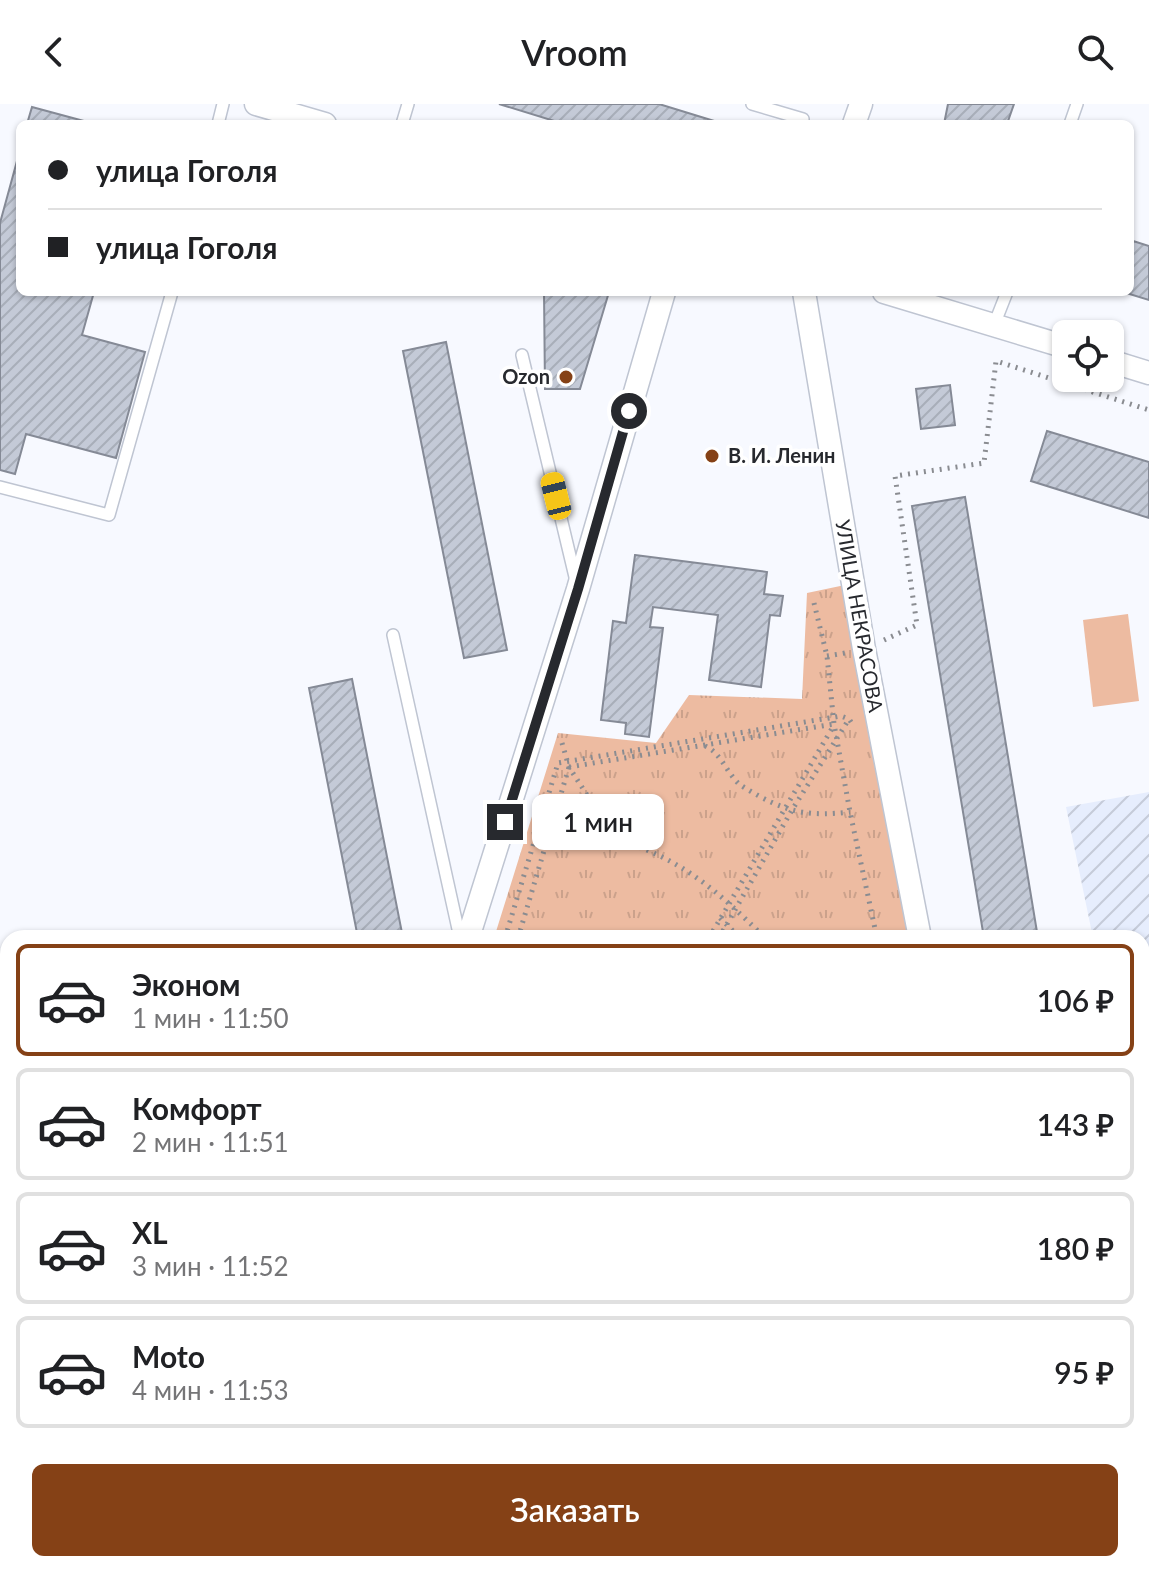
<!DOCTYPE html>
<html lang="ru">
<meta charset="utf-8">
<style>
body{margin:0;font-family:Lato,sans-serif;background:#f2f2f2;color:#202124;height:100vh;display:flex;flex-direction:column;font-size:30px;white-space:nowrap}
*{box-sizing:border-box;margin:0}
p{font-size:26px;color:#757577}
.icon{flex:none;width:44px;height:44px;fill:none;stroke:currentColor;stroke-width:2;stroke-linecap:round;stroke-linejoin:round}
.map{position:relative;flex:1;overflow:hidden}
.details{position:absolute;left:0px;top:826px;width:1150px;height:642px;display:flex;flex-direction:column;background:#fff;border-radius:24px 24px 0 0;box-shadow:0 2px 6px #0004}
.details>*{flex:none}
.banner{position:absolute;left:16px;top:16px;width:1118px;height:176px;border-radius:12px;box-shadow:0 2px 6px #0004;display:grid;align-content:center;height:176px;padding:0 32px;background:#fff}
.buttons{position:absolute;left:1052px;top:216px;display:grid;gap:16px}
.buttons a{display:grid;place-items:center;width:72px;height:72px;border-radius:12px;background:#fff;box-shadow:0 2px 6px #0004;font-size:40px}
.end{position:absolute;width:36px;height:36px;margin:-18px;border:10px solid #27292e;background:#fff;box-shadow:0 0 0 4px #fff}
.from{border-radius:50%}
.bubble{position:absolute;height:56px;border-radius:12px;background:#fff;box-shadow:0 2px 6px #0004;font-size:26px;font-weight:600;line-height:56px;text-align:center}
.car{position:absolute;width:24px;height:48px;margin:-24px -12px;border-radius:10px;box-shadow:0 0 6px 2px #0007;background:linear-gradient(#f5c518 24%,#345 0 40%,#f5c518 0 76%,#345 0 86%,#f5c518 0)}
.banner b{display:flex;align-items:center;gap:28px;height:76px;font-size:30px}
.banner b+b{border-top:2px solid #e0e0e0}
.banner i{width:20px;height:20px;background:#202124}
ul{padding:14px 0 0;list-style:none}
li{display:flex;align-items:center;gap:24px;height:112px;margin:0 16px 12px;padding:0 16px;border:4px solid #e0e0e0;border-radius:12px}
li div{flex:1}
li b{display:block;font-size:30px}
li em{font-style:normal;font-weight:600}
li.selected{border-color:#854116}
li>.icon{width:72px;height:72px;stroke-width:1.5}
.action{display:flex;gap:16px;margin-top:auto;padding:16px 32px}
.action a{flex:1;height:92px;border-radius:12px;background:#854116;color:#fff;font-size:32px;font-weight:600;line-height:92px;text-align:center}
header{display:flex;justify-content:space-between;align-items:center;height:104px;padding:0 32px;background:#fff;font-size:36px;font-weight:600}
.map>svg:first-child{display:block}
.industrial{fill:url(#industrial-furrows)}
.green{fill:#edbba1}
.park{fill:url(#park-tufts)}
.building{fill:url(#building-hatch);stroke:#858a96;stroke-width:2}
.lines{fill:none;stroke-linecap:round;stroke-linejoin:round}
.service-casing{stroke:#bfc5d2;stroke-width:14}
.minor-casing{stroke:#bfc5d2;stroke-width:25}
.path{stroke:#8a8c91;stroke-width:5;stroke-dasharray:2 6;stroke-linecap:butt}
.service{stroke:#fff;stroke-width:11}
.minor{stroke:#fff;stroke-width:22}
.route{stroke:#27292e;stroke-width:10}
.poi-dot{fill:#854116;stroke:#fff;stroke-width:3}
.labels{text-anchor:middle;stroke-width:7;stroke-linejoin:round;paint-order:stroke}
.poi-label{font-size:20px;font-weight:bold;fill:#27292e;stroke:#fff;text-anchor:end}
.street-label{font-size:20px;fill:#27292e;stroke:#fff}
</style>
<header><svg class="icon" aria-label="back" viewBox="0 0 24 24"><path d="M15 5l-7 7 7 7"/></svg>Vroom<svg class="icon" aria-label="search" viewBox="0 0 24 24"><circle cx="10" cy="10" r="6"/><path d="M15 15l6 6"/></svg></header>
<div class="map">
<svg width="1149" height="1467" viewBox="0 0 1149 1467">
<defs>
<pattern id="industrial-furrows" width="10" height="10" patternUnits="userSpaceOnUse" patternTransform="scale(2)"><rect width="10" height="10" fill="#e6edfd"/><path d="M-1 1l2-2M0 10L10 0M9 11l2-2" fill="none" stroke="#c5cbd9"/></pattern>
<pattern id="park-tufts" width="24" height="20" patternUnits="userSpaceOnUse" patternTransform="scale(2)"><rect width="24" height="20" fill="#edbba1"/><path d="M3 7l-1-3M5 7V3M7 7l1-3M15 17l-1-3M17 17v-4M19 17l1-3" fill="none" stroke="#cba18b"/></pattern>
<pattern id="building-hatch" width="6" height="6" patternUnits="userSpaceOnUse" patternTransform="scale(2)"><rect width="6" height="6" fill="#c4cad7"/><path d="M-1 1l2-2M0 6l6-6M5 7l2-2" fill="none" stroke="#a8aeb9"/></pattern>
</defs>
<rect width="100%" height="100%" fill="#f7f9ff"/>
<!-- industrial -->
<path class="industrial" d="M1149 688V847L1142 850V834H1093L1066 703Z"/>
<!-- green -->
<path class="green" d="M1128 510 1139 597 1093 603 1083 516Z"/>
<!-- park -->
<path class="park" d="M845 481 909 834H494L558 629 656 639 689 591 802 595 807 489Z
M299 1460H1030L1031 1467H296Z"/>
<!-- building -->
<path class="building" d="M499 0H659L724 20H564Z
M948 0H1014L1007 20H944Z
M32 3 95 20H27Z
M20 46V188H94L82 231 145 248 116 354 26 330 15 370 0 366V119Z
M1130 136 1149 142V196L1123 188H1130Z
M544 188H609L580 285H545Z
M446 238 507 546 464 554 403 247Z
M950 281 955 321 921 325 916 285Z
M1047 327 1149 358V414L1031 377Z
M965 393 1038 834H984L912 402Z
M635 451 767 468 764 490 783 492 780 512 770 511 761 583 709 576 718 511 653 503 650 523 663 524 649 633 625 630 626 619 601 616 613 517 626 519Z
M352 575 403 834H358L309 584Z
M1149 1334V1467H1146L1142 1451V1336Z
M120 1460H165L166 1467H121Z"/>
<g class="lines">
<defs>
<path id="service" d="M752 0 803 15
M218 20 223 0
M402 20 408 0
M1070 20 1077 0
M994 221 1007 188
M522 251 576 477
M0 383 109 411 172 188
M393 531 460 834
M228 1460 230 1467"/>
<path id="minor" d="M256 0 325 20
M854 20 861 0
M804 188 864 545 920 834
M884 188 1066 243
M1110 257 1149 269
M468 834 578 485 664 188
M1142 919 1149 923
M1142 1172 1149 1207
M1142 1256 1149 1254
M1040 1460 1041 1467
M271 1467 273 1460"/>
</defs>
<!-- service casing -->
<use href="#service" class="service-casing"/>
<!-- minor casing -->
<use href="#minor" class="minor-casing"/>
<!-- path -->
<path class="path" d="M814 499 827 552 834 620 850 708 877 834
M884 536 917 521 895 372 984 359 996 257 1149 306
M827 552 845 549
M562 639 569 663 616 736C679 752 720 789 765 834
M705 642C720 648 726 667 738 679 744 684 752 688 759 692 792 710 813 712 850 708
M569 663 834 620
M720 814 740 834
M505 834 558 659 841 612 849 615 853 621
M518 834 569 663
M709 834 834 621
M719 834 792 706 849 615
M710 1460 711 1467
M724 1460 725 1467
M1006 1460 1007 1467
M321 1467 323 1460
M335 1467 339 1460
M689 1467 695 1460
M819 1467 881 1460
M915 1467 982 1460"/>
<!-- service -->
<use href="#service" class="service"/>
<!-- minor -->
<use href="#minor" class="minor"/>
</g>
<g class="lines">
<!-- route -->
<path class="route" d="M505 718 578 485 629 307"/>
</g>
<!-- markers -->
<g class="poi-dot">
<circle cx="566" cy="273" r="8"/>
<circle cx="712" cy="352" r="8"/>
</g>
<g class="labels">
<!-- poi labels -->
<g class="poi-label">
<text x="550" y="280">Ozon</text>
<text x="728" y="359" text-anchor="start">В. И. Ленин</text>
</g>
<!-- street labels -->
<g class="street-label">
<text transform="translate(859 512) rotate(80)" y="7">УЛИЦА НЕКРАСОВА</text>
</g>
</g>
</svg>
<div class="buttons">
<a><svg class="icon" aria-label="locate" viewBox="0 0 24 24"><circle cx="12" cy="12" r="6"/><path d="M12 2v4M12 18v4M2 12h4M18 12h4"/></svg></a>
</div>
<i class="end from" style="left:629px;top:307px"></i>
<i class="end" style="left:505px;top:718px"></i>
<div class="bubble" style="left:532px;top:690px;width:132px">1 мин</div>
<i class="car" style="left:556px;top:392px;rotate:346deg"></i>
<div class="banner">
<b><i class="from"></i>улица Гоголя</b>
<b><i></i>улица Гоголя</b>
</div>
<section class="details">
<ul>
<li class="selected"><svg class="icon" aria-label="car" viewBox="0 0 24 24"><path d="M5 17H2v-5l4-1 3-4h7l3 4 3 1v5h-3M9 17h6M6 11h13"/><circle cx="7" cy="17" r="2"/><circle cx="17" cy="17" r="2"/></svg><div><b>Эконом</b><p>1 мин · 11:50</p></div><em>106 ₽</em></li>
<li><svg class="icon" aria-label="car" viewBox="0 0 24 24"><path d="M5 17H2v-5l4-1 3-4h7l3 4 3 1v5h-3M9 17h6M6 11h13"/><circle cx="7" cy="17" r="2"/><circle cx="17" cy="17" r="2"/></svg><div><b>Комфорт</b><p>2 мин · 11:51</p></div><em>143 ₽</em></li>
<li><svg class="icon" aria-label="car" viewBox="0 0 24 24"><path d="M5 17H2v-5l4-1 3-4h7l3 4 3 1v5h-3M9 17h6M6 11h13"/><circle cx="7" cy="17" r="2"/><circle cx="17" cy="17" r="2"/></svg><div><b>XL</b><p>3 мин · 11:52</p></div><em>180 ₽</em></li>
<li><svg class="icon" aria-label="car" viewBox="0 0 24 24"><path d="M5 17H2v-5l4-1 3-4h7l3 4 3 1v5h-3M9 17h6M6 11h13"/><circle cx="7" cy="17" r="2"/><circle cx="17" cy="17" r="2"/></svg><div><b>Moto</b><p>4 мин · 11:53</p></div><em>95 ₽</em></li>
</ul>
<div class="action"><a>Заказать</a></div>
</section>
</div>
